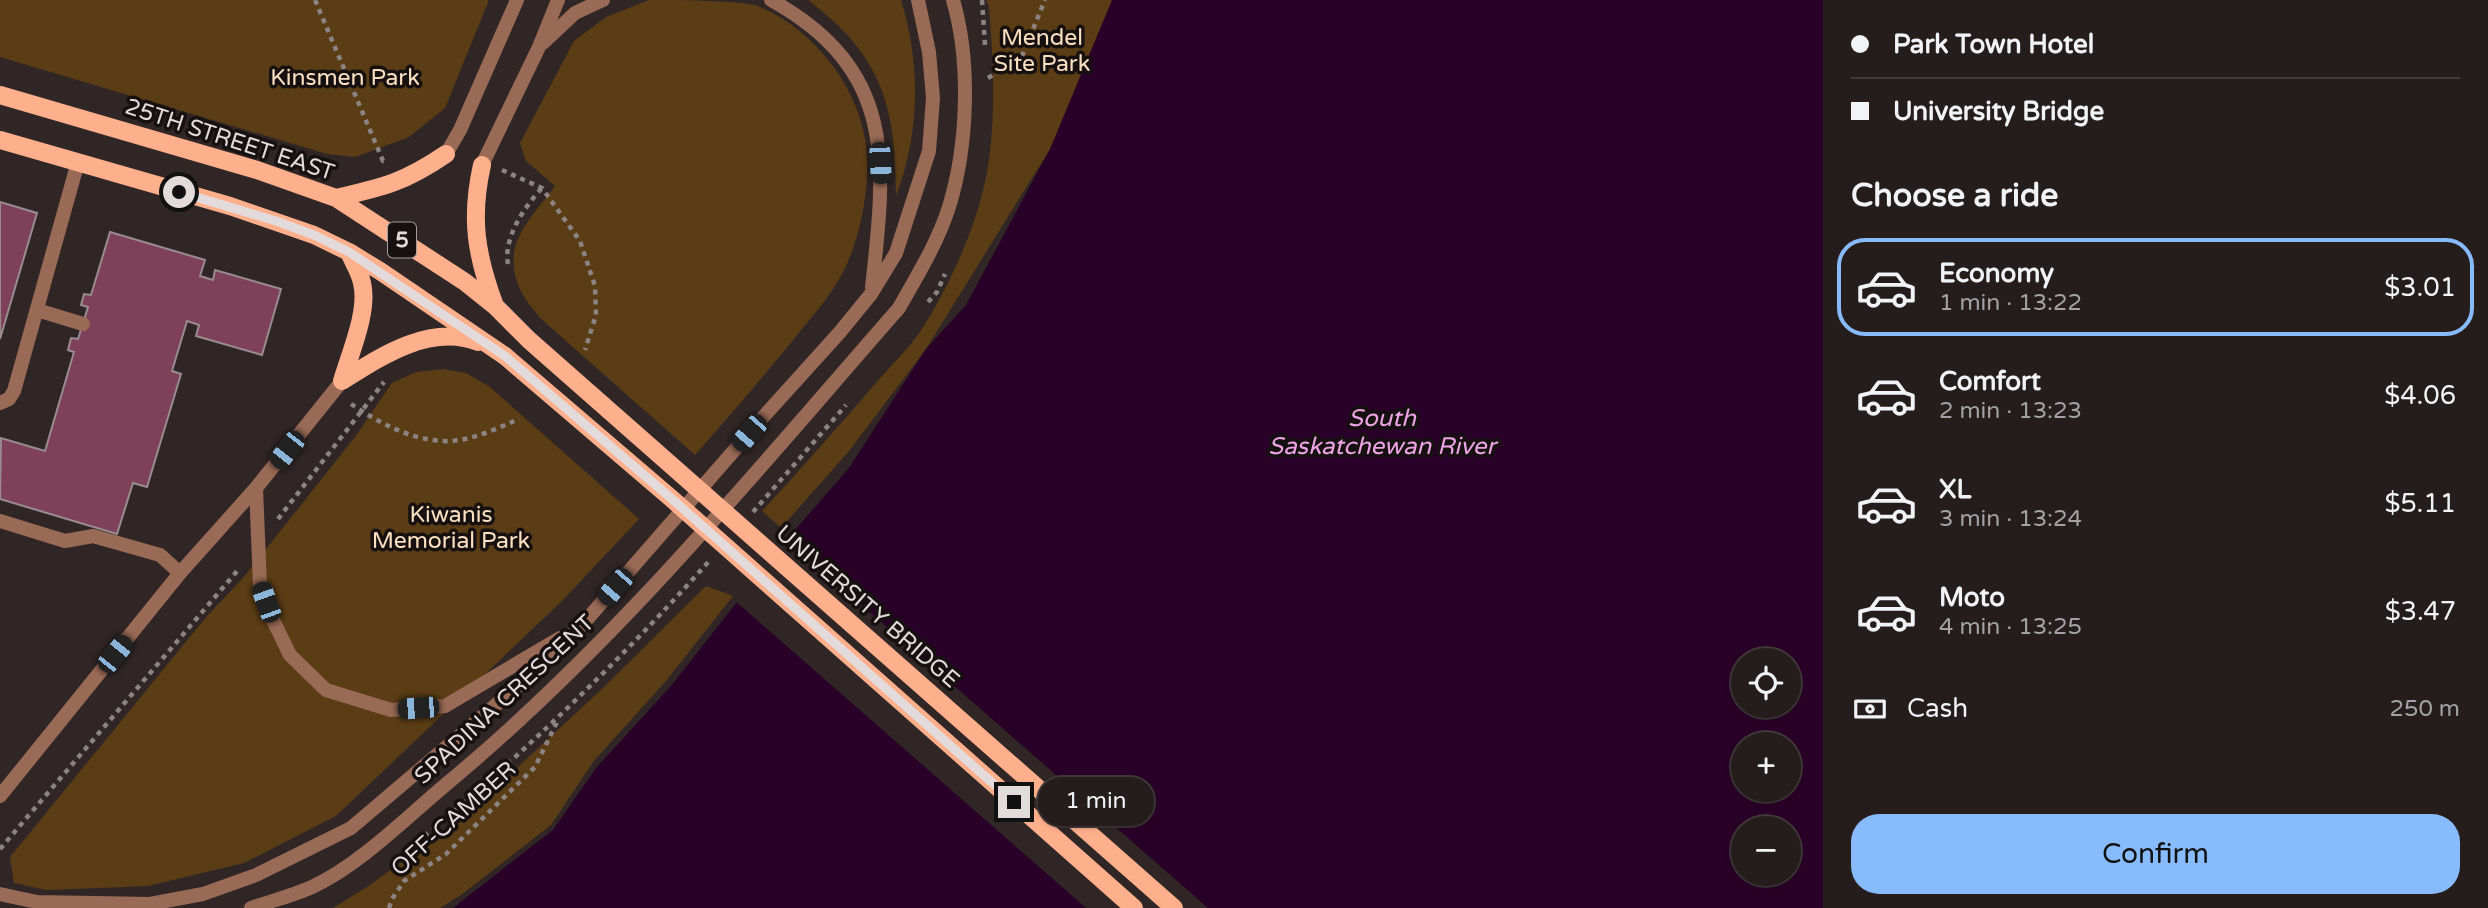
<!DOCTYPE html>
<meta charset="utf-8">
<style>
body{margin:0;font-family:"Varela Round",sans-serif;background:#312929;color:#f1f3f6;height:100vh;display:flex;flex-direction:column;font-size:26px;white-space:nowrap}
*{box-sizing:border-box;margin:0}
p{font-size:23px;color:#a3a1a3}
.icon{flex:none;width:38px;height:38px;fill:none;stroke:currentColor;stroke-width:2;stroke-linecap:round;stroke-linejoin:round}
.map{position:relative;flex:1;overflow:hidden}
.details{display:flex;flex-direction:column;background:#251c1c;width:665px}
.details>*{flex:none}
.guide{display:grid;align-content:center;height:154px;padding:0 28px;background:#251c1c}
.fabs{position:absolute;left:1731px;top:648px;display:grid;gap:14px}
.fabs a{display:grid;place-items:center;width:70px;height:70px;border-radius:50%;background:#251c1c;box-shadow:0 2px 5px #0004,0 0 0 2px #423a3b;font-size:35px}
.end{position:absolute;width:32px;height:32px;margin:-16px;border:9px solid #e3dbdb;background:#111;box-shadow:0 0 0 4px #111}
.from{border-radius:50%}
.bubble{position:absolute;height:49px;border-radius:24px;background:#251c1c;box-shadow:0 2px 5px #0004,0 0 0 2px #423a3b;font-size:23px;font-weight:600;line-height:49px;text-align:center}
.car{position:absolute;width:21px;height:42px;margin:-21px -10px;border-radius:9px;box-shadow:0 0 5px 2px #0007;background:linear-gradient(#222 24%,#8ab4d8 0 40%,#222 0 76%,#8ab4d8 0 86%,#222 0)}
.guide b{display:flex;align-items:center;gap:24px;height:66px;font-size:26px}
.guide b+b{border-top:2px solid #423a3b}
.guide i{width:18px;height:18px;background:#f1f3f6}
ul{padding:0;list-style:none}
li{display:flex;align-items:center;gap:21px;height:98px;margin:0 14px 10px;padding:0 14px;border:4px solid transparent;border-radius:28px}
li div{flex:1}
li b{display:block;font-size:26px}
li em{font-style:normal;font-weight:600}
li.active{border-color:#87bbfb}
li>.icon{width:63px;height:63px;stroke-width:1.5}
h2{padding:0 28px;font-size:32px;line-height:84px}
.pay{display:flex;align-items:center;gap:18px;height:77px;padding:0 28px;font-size:26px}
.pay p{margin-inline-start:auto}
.button{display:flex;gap:14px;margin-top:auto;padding:14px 28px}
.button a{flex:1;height:80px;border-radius:28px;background:#87bbfb;color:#111;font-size:28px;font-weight:600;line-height:80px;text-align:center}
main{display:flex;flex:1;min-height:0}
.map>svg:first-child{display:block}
.green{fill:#5b3d15}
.water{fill:#290027;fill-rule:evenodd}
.pier{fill:#312626}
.building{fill:#7f405a;stroke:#998c90;stroke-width:2}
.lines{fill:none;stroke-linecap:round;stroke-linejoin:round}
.path{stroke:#8c8383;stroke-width:4.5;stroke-dasharray:5 5;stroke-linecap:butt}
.service{stroke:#996a55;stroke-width:14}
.tertiary{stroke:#996a55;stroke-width:14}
.primary{stroke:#feaf8c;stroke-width:18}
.primary-bridge{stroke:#feaf8c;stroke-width:18}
.route{stroke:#e3dbdb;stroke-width:9}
.labels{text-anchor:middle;stroke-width:7;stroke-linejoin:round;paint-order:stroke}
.shield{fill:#161110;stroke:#a69e9e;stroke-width:2}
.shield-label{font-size:21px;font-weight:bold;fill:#e3dbdb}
.park-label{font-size:23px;fill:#fadfc1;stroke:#161110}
.street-label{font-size:23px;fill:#e3dbdb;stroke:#161110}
.water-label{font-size:24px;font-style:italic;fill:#eda3e6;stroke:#161110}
</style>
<main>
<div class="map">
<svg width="1823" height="908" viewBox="0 0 1823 908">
<rect width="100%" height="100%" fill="#312626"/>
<!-- green -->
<path class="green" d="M0 0H489L445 108 409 137 355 157 327 154 0 57Z
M649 0C683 0 723 0 755 5 808 25 853 79 864 134 873 175 862 237 842 274 831 295 814 314 798 334 765 375 730 415 695 455L539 317C533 308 524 299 520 289 500 244 530 220 555 186L526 161 520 143 574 41 606 17Z
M808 0H901C921 65 920 133 896 196 896 106 882 56 808 0Z
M986 0H1122L1050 149 926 349 849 451 781 528 762 511C800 470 838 427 875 384 890 367 907 350 920 332 951 284 981 218 989 160 996 109 993 58 989 7Z
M443 369 466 373 490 387 639 519 563 600 336 816 244 863 148 886 47 890 14 883 10 857 207 616 243 578 355 437 392 383 416 372Z
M706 586 733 596 666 681 593 762 551 825 461 895 440 908H333L370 885 467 814 602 689Z"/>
<!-- water -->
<path class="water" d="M1112 0H1823V908H453L553 830 596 768 671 686 782 545 849 468 926 349 966 305 1050 149ZM1743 660H1788V705H1743ZM1743 744H1788V789H1743ZM1743 828H1788V873H1743Z"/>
<!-- pier -->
<path class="pier" d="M784 537 1208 908H1086L734 600Z"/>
<!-- building -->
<path class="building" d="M0 202 37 213 0 339Z
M110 232 205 260 200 276 213 280 215 270 281 289 262 355 196 336 199 325 187 321 172 371 181 374 147 487 133 483 117 534 0 499 1 438 45 451 74 352 68 350 71 338 78 339 88 307 81 305 84 294 91 295Z"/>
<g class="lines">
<!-- path -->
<path class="path" d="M315 0 383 161 385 160
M982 0 985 45
M988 78 1022 56 1045 0
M502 170 542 188 580 241 595 286 596 315 585 350
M508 264C503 238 525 206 542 188
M928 302 937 292 945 274
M351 404C379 423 416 443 452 441 475 439 498 428 519 419
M753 512 846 405
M278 519 384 382
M408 848C445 821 480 789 514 758 583 695 648 630 710 560
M0 849 238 570
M389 908 392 899 404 881 446 854 535 767 558 720"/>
<!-- service -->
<path class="service" d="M37 310 83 324
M0 403 9 399 14 391 78 162
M0 521 65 541 93 536 160 555 180 573"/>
<!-- tertiary -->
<path class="tertiary" d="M771 0C897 70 886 162 872 287
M543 43 575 13 603 0
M446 154 460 130 517 0
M482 165 539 47 558 0
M256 488 260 585 272 618 290 655 326 690 391 710 445 706 560 638
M0 796 180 573 256 488 342 381
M0 894 37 902 150 904 203 894 256 875 351 828 517 687 583 624 765 415 840 332 871 294 896 253 929 151 933 98 929 52 918 0
M251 908C271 901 292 896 312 887 360 865 409 815 450 781 618 641 756 471 899 308 917 276 938 242 949 207 968 145 971 62 953 0"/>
<!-- primary -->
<path class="primary" d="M0 95 257 170 336 198 465 282 495 306 529 340
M0 140 230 206 314 235 349 252 380 271 505 356
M482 165C470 218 476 255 495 306
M336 198C384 187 405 182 446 154
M342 381C380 357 430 323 478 342
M342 381C350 353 369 311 362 283 360 272 353 262 349 252"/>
<!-- primary-bridge -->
<path class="primary-bridge" d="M529 340 1174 908
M505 356 672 499 1134 908"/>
</g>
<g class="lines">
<!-- route -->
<path class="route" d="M179 192 276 221 314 235 349 252 505 356 672 499 1014 802"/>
</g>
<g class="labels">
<!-- shield labels -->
<rect class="shield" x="388" y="222.5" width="28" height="35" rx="5"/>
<g class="shield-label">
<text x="402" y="247">5</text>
</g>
<!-- park labels -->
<g class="park-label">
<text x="1042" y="45">Mendel<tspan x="1042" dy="26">Site Park</tspan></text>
<text x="345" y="85">Kinsmen Park</text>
<text x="451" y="522">Kiwanis<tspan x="451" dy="26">Memorial Park</tspan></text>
</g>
<!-- street labels -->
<g class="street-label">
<text transform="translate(230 139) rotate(18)" y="8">25TH STREET EAST</text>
<text transform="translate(868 606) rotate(41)" y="8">UNIVERSITY BRIDGE</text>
<text transform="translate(504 699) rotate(-43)" y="8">SPADINA CRESCENT</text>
<text transform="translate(453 818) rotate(-42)" y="8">OFF-CAMBER</text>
</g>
<!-- water labels -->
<g class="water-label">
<text x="1382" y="426">South<tspan x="1382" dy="28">Saskatchewan River</tspan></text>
</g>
</g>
</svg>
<div class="fabs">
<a><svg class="icon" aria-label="locate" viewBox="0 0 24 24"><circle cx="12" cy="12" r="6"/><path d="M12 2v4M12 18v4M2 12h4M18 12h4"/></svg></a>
<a>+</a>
<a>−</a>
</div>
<i class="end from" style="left:179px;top:192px"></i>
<i class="end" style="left:1014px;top:802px"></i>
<div class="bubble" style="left:1038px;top:777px;width:116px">1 min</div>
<i class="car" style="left:880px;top:163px;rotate:177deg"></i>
<i class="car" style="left:749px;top:433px;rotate:221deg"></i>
<i class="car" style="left:287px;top:450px;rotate:218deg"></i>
<i class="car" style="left:615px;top:587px;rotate:221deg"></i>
<i class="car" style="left:266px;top:602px;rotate:340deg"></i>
<i class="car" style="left:115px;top:654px;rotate:39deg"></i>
<i class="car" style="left:418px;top:708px;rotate:266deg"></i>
</div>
<section class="details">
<div class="guide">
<b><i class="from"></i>Park Town Hotel</b>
<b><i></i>University Bridge</b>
</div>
<h2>Choose a ride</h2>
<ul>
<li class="active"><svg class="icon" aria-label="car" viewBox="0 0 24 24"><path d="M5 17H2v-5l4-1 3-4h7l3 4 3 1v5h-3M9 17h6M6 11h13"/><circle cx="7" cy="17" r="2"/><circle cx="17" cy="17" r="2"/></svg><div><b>Economy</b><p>1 min · 13:22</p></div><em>$3.01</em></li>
<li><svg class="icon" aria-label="car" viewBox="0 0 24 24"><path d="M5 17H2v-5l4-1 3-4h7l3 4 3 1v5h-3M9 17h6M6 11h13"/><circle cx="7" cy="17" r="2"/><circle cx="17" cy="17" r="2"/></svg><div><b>Comfort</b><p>2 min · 13:23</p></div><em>$4.06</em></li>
<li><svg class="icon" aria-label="car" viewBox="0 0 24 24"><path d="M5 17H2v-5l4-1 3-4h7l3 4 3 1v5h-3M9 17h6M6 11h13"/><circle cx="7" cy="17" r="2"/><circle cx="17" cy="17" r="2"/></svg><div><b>XL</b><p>3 min · 13:24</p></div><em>$5.11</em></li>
<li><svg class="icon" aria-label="car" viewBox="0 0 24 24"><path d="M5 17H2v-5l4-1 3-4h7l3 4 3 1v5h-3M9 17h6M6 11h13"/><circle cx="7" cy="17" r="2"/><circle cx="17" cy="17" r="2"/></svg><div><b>Moto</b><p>4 min · 13:25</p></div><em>$3.47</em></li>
</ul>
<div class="pay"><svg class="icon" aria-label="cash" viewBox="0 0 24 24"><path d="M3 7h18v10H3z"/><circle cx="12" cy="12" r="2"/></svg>Cash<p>250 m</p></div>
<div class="button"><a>Confirm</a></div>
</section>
</main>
